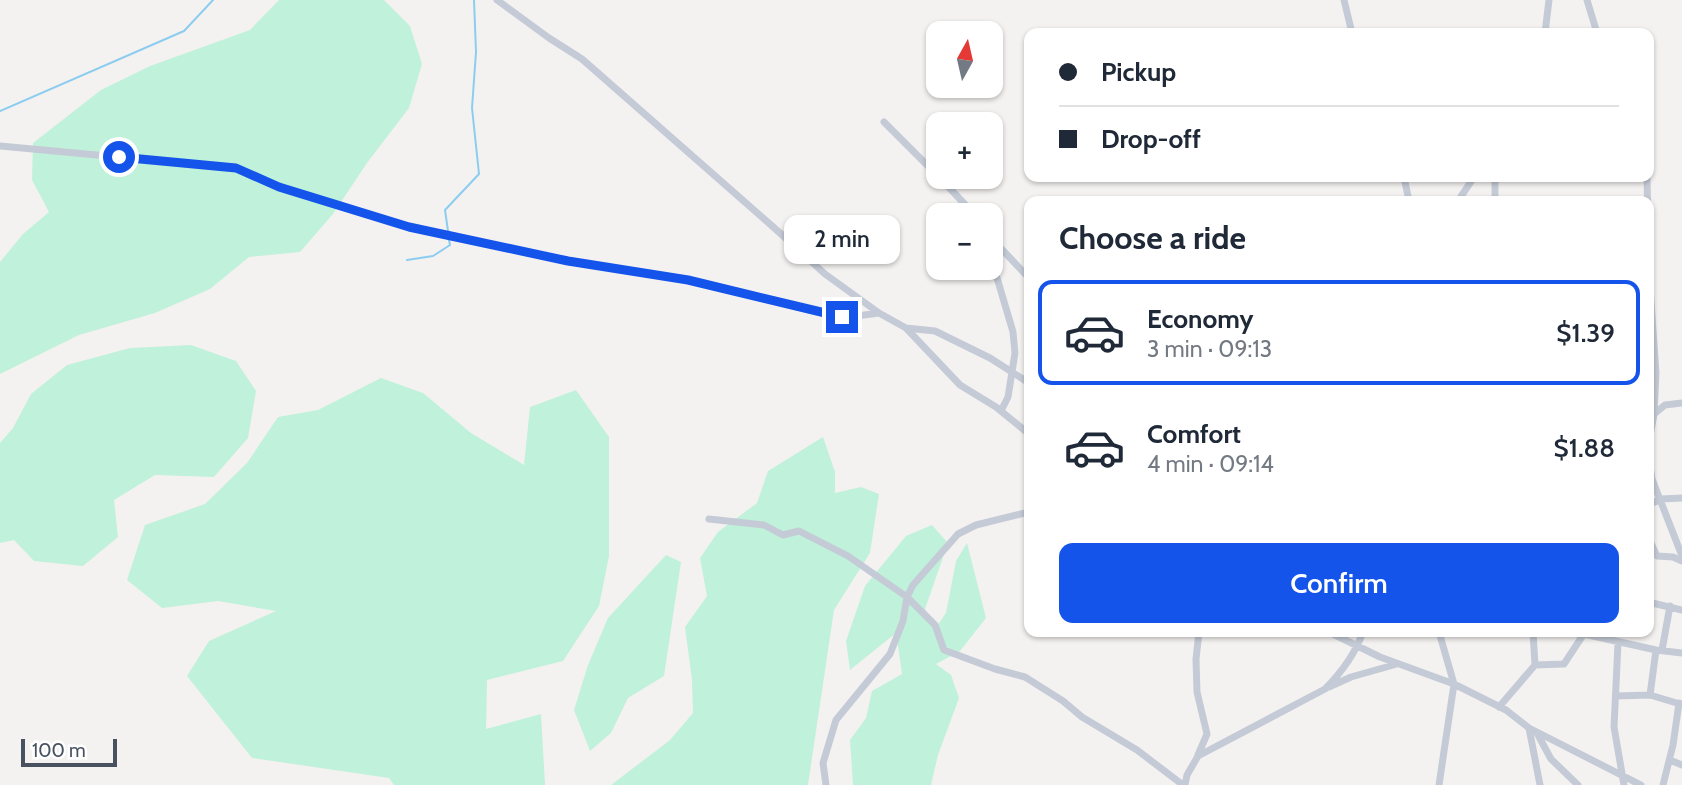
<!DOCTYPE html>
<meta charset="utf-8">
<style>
body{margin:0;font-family:Cabin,sans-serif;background:#f2f2f3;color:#1f2937;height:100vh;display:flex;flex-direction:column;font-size:26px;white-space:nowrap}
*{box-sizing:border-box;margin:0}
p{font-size:23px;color:#747a83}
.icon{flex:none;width:38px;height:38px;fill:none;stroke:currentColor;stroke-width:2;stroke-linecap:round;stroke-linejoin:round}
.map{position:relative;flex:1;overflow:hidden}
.sheet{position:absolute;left:1024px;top:196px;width:630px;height:441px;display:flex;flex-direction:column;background:#fff;border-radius:14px;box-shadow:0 2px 5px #0004}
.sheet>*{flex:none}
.banner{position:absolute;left:1024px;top:28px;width:630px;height:154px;border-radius:14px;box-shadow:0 2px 5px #0004;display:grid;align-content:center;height:154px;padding:0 35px;background:#fff}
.needle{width:46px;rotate:8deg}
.fabs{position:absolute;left:926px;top:21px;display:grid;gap:14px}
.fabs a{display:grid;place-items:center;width:77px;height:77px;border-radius:14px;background:#fff;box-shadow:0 2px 5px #0004;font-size:35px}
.scale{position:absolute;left:21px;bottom:18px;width:96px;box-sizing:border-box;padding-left:7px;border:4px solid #485160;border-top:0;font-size:19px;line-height:24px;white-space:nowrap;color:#485160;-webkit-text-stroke:5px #fff;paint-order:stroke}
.end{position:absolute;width:32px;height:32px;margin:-16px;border:9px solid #1454eb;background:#fff;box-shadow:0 0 0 4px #fff}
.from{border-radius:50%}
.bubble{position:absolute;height:49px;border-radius:14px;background:#fff;box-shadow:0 2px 5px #0004;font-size:23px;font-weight:600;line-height:49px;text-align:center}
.banner b{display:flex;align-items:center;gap:24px;height:66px;font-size:26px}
.banner b+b{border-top:2px solid #e0e1e3}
.banner i{width:18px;height:18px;background:#1f2937}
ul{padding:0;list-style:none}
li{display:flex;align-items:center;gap:21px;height:105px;margin:0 14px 10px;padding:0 21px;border:4px solid transparent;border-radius:14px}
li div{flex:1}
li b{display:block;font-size:26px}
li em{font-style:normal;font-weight:600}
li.selected{border-color:#1454eb}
li>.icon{width:63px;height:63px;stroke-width:1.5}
h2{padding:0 35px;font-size:32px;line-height:84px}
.primary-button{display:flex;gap:14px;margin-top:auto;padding:14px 35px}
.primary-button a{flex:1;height:80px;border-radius:14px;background:#1454eb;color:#fff;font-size:28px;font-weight:600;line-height:80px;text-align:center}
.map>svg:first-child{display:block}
.green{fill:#c0f1da}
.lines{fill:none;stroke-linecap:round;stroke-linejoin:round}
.stream{stroke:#8ccdef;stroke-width:2}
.minor{stroke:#c5cbd6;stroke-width:7}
.route{stroke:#1454eb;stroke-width:9}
</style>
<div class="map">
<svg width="1682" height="785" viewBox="0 0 1682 785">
<rect width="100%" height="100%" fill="#f4f2f1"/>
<!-- green -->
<path class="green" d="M279 0H384L410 26 422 64 409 108 367 163 333 214 300 252 249 257 210 289 155 313 79 335 0 374V262L23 234 49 212 32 180 33 143 101 90 150 66 250 30Z
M191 345 236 361 256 391 248 438 214 477 155 475 114 500 118 537 83 566 34 561 14 540 0 543V443L13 428 31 394 67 365 130 348Z
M381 378 423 393 471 433 524 465 530 407 576 390 609 437V556L599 606 563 661 487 680 486 729 541 714 545 785H394L389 778 252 758 187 676 209 641 276 611 218 601 162 608 127 580 145 525 205 504 247 463 278 417 318 410Z
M823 437 835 472V493L861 487 879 494 870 553 834 610 808 785H611L670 740 693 713 692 680 685 627 707 596 700 558 718 532 757 503 768 471Z
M932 525 948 543 925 609 935 629 946 613 956 561 967 543 986 618 960 651 936 664 951 675 959 698 938 755 931 785H853L850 740 866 718 872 691 902 674 896 633 850 670 846 641 865 586 906 536Z
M666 555 681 562 664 676 628 698 611 733 590 751 574 710 588 665 608 618Z"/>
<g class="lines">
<!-- stream -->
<path class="stream" d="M0 111 184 31 213 0
M448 231 445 210 479 174 472 108 476 52 474 0
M407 260 433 256 450 245 449 240"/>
<!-- minor -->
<path class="minor" d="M497 0 549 38 582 59 780 233 825 274 879 313 906 328 960 385 996 407 1029 434
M1344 0 1352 33
M1587 0 1597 33
M1545 33 1549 0
M884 122 938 176
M0 146 236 168 279 187 409 227 567 261 688 280 842 318 879 313
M939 177 975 215
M1404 177 1409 201
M1647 177 1649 274 1656 373 1654 414 1648 446
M1458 201 1474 177
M1495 201V177
M993 240 995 271 1013 332 1015 353 1008 397 1001 411
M993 240 1029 278
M906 328 935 331 990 358 1029 383
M1654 414 1665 405 1682 403
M1648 453 1652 479 1682 556
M1648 505 1661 499 1682 498
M709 519 764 525 783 535 799 531 848 556 907 597 935 625 944 650 995 669 1025 677 1063 701 1082 717 1137 750 1183 785
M1648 537 1657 556 1673 557 1682 561
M1648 602 1682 610
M1329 632 1380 657 1454 684 1506 710 1529 728 1641 785
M1439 632 1454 684 1439 785
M1533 632 1535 665
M1575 632 1656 650 1682 653
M1618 643 1614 727 1624 785
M1662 650 1670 606
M1329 687 1351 677 1397 664
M1650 695 1656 650
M1616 696 1650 695 1680 704
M1499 707 1535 665 1564 664 1585 632
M1529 728 1540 785
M1537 733 1551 759 1578 785
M1198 755 1207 734 1197 692 1196 659 1199 632
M1670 760 1682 765
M826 785 823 763 836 720 890 654 903 621 907 597 913 585 958 534 976 525 1029 512
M1185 785 1187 775 1198 756 1325 689C1342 672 1355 654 1363 632
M1663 785 1673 745 1679 703"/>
</g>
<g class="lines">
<!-- route -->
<path class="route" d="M119 157 236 168 279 187 409 227 568 261 688 280 842 317"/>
</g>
</svg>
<div class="fabs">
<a><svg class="needle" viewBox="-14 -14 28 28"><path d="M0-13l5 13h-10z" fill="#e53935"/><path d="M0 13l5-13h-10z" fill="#747a83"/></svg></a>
<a>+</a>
<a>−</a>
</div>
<div class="scale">100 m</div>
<i class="end from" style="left:119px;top:157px"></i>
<i class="end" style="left:842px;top:317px"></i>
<div class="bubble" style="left:784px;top:215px;width:116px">2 min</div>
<div class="banner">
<b><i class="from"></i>Pickup</b>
<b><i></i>Drop-off</b>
</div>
<section class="sheet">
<h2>Choose a ride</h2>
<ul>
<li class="selected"><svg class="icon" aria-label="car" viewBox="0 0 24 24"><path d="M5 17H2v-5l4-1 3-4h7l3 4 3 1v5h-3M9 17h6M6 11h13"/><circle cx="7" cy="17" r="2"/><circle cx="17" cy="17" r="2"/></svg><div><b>Economy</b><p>3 min · 09:13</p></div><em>$1.39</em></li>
<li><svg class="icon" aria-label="car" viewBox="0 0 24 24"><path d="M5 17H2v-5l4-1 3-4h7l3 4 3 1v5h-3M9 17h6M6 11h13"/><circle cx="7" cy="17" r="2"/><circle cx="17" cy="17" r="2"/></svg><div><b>Comfort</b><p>4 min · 09:14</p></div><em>$1.88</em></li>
</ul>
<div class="primary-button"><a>Confirm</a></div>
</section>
</div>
